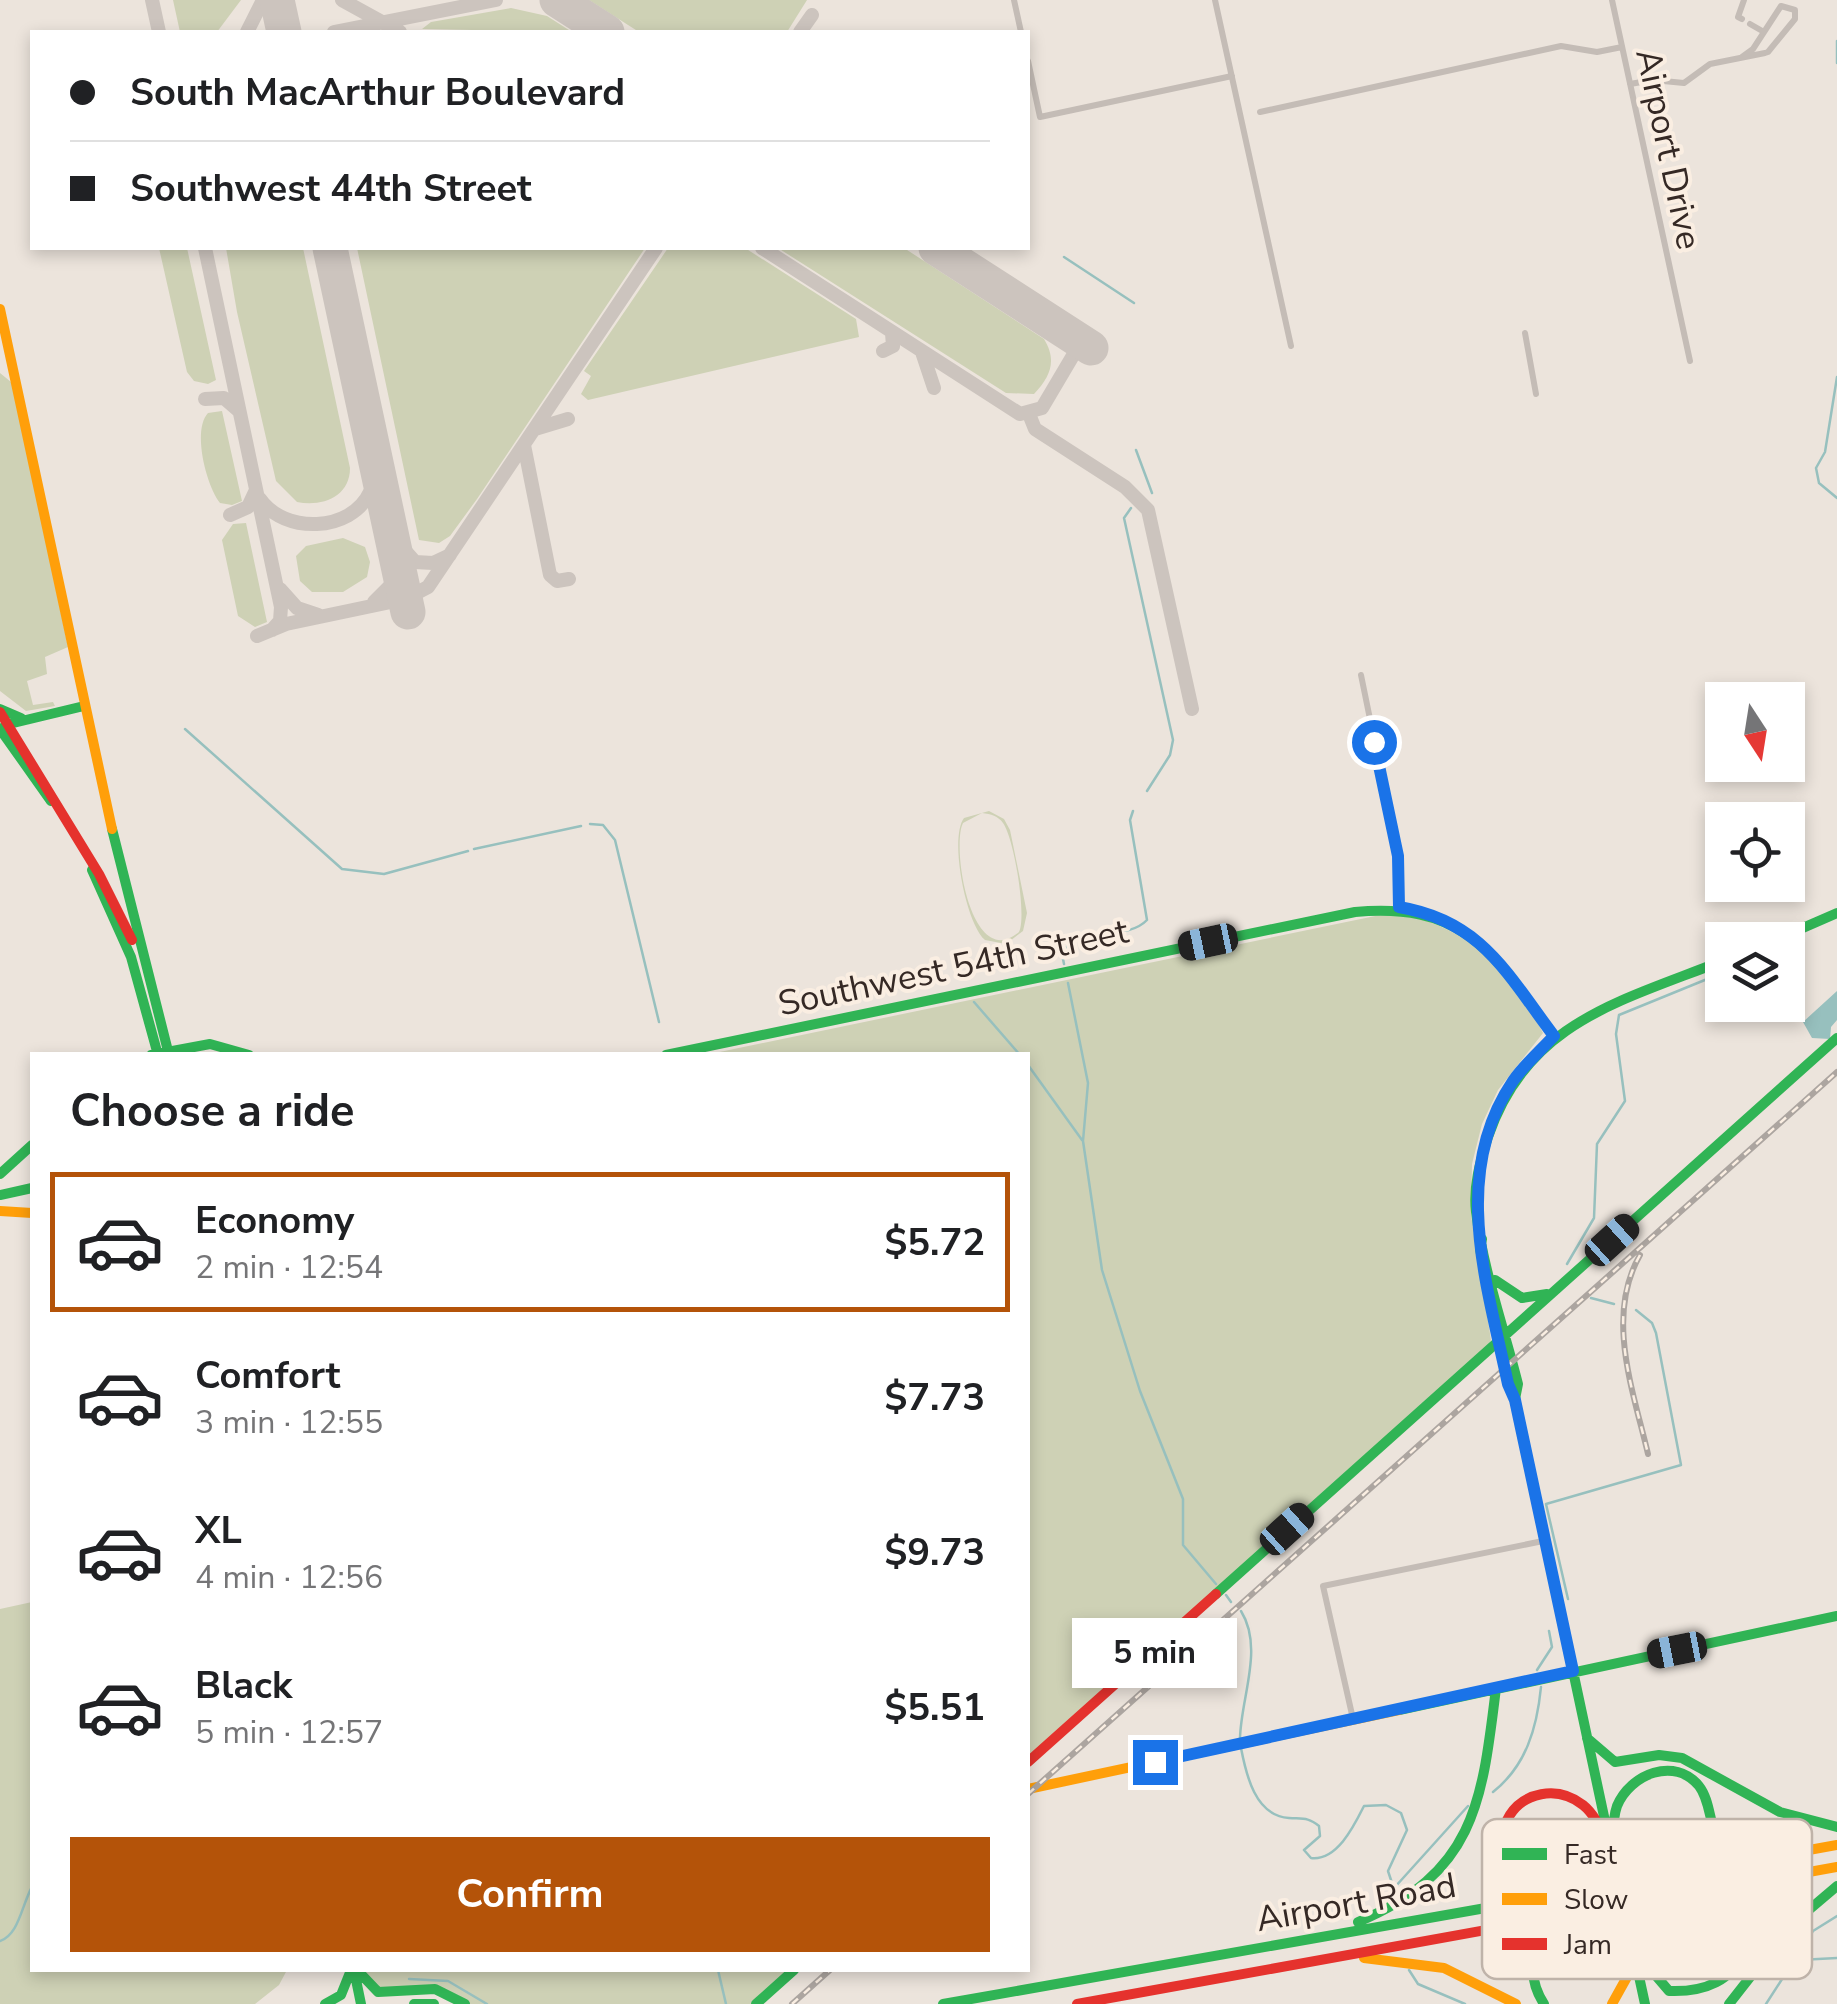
<!DOCTYPE html>
<meta charset="utf-8">
<style>
body{margin:0;font-family:"Nunito Sans",sans-serif;background:#f6f6f6;color:#202124;height:100vh;display:flex;flex-direction:column;font-size:38px;white-space:nowrap}
*{box-sizing:border-box;margin:0}
p{font-size:32px;color:#757577}
.icon{flex:none;width:55px;height:55px;fill:none;stroke:currentColor;stroke-width:2;stroke-linecap:round;stroke-linejoin:round}
.map{position:relative;flex:1;overflow:hidden}
.details{position:absolute;left:30px;top:1052px;width:1000px;height:920px;display:flex;flex-direction:column;background:#fff;border-radius:0px;box-shadow:0 5px 15px #0003}
.details>*{flex:none}
.guide{position:absolute;left:30px;top:30px;width:1000px;height:220px;border-radius:0px;box-shadow:0 5px 15px #0003;display:grid;align-content:center;height:220px;padding:0 40px;background:#fff}
.needle{width:65px;rotate:168deg}
.fabs{position:absolute;left:1705px;top:682px;display:grid;gap:20px}
.fabs a{display:grid;place-items:center;width:100px;height:100px;border-radius:0px;background:#fff;box-shadow:0 5px 15px #0003;font-size:50px}
.end{position:absolute;width:45px;height:45px;margin:-22px;border:12px solid #1a73e8;background:#fff;box-shadow:0 0 0 5px #fff}
.from{border-radius:50%}
.bubble{position:absolute;height:70px;border-radius:0px;background:#fff;box-shadow:0 5px 15px #0003;font-size:32px;font-weight:700;line-height:70px;text-align:center}
.car{position:absolute;width:30px;height:60px;margin:-30px -15px;border-radius:12px;box-shadow:0 0 8px 2px #0007;background:linear-gradient(#222 24%,#8ab4d8 0 40%,#222 0 76%,#8ab4d8 0 86%,#222 0)}
.guide b{display:flex;align-items:center;gap:35px;height:95px;font-size:38px}
.guide b+b{border-top:2px solid #e0e0e0}
.guide i{width:25px;height:25px;background:#202124}
ul{padding:0;list-style:none}
li{display:flex;align-items:center;gap:30px;height:140px;margin:0 20px 15px;padding:0 20px;border:5px solid transparent;border-radius:0px}
li div{flex:1}
li b{display:block;font-size:38px}
li em{font-style:normal;font-weight:700}
li.current{border-color:#b45309}
li>.icon{width:90px;height:90px;stroke-width:1.5}
h2{padding:0 40px;font-size:45px;line-height:120px}
.primary-button{display:flex;gap:20px;margin-top:auto;padding:20px 40px}
.primary-button a{flex:1;height:115px;border-radius:0px;background:#b45309;color:#fff;font-size:40px;font-weight:700;line-height:115px;text-align:center}
.map>svg:first-child{display:block}
.green{fill:#ced1b5;fill-rule:evenodd}
.water{fill:#97c0be}
.lines{fill:none;stroke-linecap:round;stroke-linejoin:round}
.stream{stroke:#97c0be;stroke-width:2.5}
.taxiway{stroke:#ccc4be;stroke-width:14}
.runway{stroke:#ccc4be;stroke-width:35}
.street{stroke:#c4bcb6;stroke-width:6}
.fast{stroke:#30b455;stroke-width:10}
.slow{stroke:#ff9f0a;stroke-width:10}
.jam{stroke:#e5322d;stroke-width:10}
.rail-casing{stroke:#aca5a0;stroke-width:6}
.rail{stroke:#faeee2;stroke-width:2.5;stroke-dasharray:8;stroke-linecap:butt}
.slow-bridge{stroke:#ff9f0a;stroke-width:10}
.route{stroke:#1a73e8;stroke-width:12}
.labels{text-anchor:middle;stroke-width:8;stroke-linejoin:round;paint-order:stroke}
.street-label{font-size:35px;fill:#352925;stroke:#faeee2}
.key{fill:#faeee2;stroke:#bfb3a9;stroke-width:2.5}
.key-label{font-size:28px;fill:#352925}
</style>
<div class="map">
<svg width="1837" height="2004" viewBox="0 0 1837 2004">
<rect width="100%" height="100%" fill="#ece4dc"/>
<!-- green -->
<path class="green" d="M173 0H241L217 32H180Z
M589 0H807L787 32H639Z
M511 8 547 16 572 32 422 29 431 22Z
M159 248H187L216 380 208 384 194 381 187 372Z
M226 248H303L350 468C350 497 322 507 297 502L276 481 237 312Z
M357 248H645L477 499 450 536 439 543 419 540Z
M668 248H745L856 319 859 337 588 400 581 394 591 376 584 371Z
M778 248H904L1044 339C1057 360 1051 376 1034 394L1006 393Z
M0 373 11 382 16 399 68 647 45 657 47 674 27 681 33 705 53 702 55 706 26 711 0 691Z
M222 411 242 501 232 505 220 503C206 485 192 430 208 413Z
M246 523 267 622 255 627 238 616 222 540 233 524Z
M343 538 365 547 370 562 367 577 343 592H312L300 581 296 556 306 546Z
M989 811 1004 819 1010 830 1027 913 1023 931 1006 944 985 940C966 924 949 838 964 818ZM982 813C991 814 998 816 1003 823 1014 838 1027 916 1019 932 971 973 951 847 963 823Z
M1385 914C1459 916 1511 970 1543 1033L1498 1090 1482 1124 1472 1164 1471 1215 1491 1340 1485 1351 1028 1758V1055H705Z
M32 1602V1970H287L279 1985 255 2004H0V1609Z
M363 1970H790L752 2004H470L458 1995 383 1991Z"/>
<!-- water -->
<path class="water" d="M1837 991V1020L1831 1027 1830 1039 1812 1038 1803 1022Z"/>
<g class="lines">
<!-- stream -->
<path class="stream" d="M1837 41V63
M1064 257 1134 303
M1837 377 1825 452 1816 468 1819 483 1837 498
M1136 450 1152 493
M1131 508 1124 518 1173 740 1170 755 1147 791
M185 729 342 869 384 874 468 851
M590 824 603 825 615 840 659 1022
M474 849 581 826
M1062 952C1080 925 1126 942 1147 920L1130 820 1133 811
M1063 959 1064 964
M1068 983 1088 1083 1083 1141 1102 1270 1140 1391 1183 1499V1545L1216 1584
M974 1002 1020 1055
M1028 1065 1082 1140
M1567 1264 1594 1218 1597 1144 1625 1101 1616 1034 1619 1015 1722 973
M1591 1298 1614 1304
M1226 1595 1231 1602
M1568 1599 1546 1504 1681 1465 1656 1333 1652 1323 1636 1310
M1537 1670 1552 1647 1549 1631
M1240 1738C1241 1697 1264 1648 1241 1611
M1241 1748C1246 1774 1255 1816 1289 1818 1303 1819 1308 1817 1319 1826L1320 1836 1304 1850 1311 1858C1337 1861 1354 1826 1364 1806L1386 1805 1401 1813 1407 1830 1388 1871 1395 1892
M1493 1792C1526 1766 1537 1728 1541 1687
M1395 1887 1468 1806
M0 1941C19 1935 22 1904 32 1887
M1799 1960 1837 1958
M718 1970 726 2004
M1409 1970 1418 1984 1465 2004
M409 1979 448 1981 487 2004
M1766 2004 1813 1931 1837 1916"/>
<!-- taxiway -->
<path class="taxiway" d="M152 0 159 32
M342 0 400 32
M556 0 559 1
M247 32 263 0
M334 32 496 0
M800 32 812 15
M205 248 281 607 280 621 272 630
M762 248 1020 414 1042 408 1081 342
M883 351 893 346 892 333
M922 352 934 388
M205 399 224 398 239 411
M1029 414 1035 429 1125 487 1148 510 1192 709
M535 429 568 419
M524 445 550 575 557 581 569 579
M260 499C284 534 351 533 370 492 378 477 374 461 372 445
M230 515 248 507 256 490
M391 535 415 562 433 563 450 555
M280 589 297 608 318 615
M374 602 393 583 396 556
M257 636 286 624 405 599 428 587 656 248"/>
<!-- runway -->
<path class="runway" d="M277 0 284 32
M557 0 607 32
M330 248 408 612
M936 248 1091 348"/>
<!-- street -->
<path class="street" d="M1014 0 1021 32
M1215 0 1291 346
M1612 0 1690 361
M1742 19 1738 17 1744 0
M1750 24 1764 32
M1028 61 1040 117 1232 76
M1630 84 1653 80 1684 83 1710 64 1765 53 1768 52 1795 19V10L1781 6 1753 49 1742 57
M1260 112 1561 46 1597 52 1622 47
M1525 333 1536 394
M1361 675 1398 856 1399 907
M1353 1719 1323 1586 1543 1541"/>
<!-- fast -->
<path class="fast" d="M0 709 21 718
M5 725 84 706
M0 729 51 801
M112 829 169 1055
M92 870 131 957 158 1055
M1775 940 1837 913
M151 1055 210 1044 249 1055
M666 1055 1355 912C1466 902 1494 954 1554 1036
M0 1174 32 1145
M0 1195 32 1188
M1482 1239 1480 1249 1508 1384 1515 1399 1615 1868
M1495 1280 1522 1298 1547 1294
M1515 1399 1518 1384C1504 1328 1483 1269 1476 1212 1473 1187 1480 1161 1488 1137 1527 1022 1619 1002 1722 961
M1216 1594 1837 1038
M1399 1710 1837 1616
M1587 1738 1615 1762 1659 1755 1682 1758 1780 1812 1837 1827
M1612 1852C1613 1837 1612 1820 1617 1806 1630 1774 1675 1756 1699 1786 1707 1796 1709 1812 1712 1823L1699 1851 1671 1870
M1627 1921 1645 2004
M1358 1922C1475 1873 1482 1803 1496 1688
M1633 1949 1669 1991C1747 1994 1768 1931 1687 1898
M354 1970 361 2004
M357 1970 378 1992 435 1989 465 2004
M325 2004 341 1995 351 1970
M414 2004H434
M756 2004 794 1970
M943 2004 1559 1895
M1544 2004C1521 1968 1538 1942 1569 1919
M1729 2004 1791 1925 1837 1886"/>
<!-- slow -->
<path class="slow" d="M0 309 112 829
M0 1211 32 1213
M1028 1789 1399 1710
M1559 1895 1837 1845
M1558 1917 1837 1867
M1364 1958 1444 1968 1516 2004
M1612 2004 1627 1977 1633 1949"/>
<!-- jam -->
<path class="jam" d="M0 712 99 874 132 940
M1028 1762 1216 1594
M1556 1891C1451 1845 1529 1763 1583 1805 1597 1816 1604 1837 1612 1852
M1077 2004 1558 1917"/>
<defs>
<path id="rail" d="M1640 1255C1605 1316 1633 1390 1648 1454
M1028 1794 1837 1072
M792 2004 830 1970"/>
</defs>
<!-- rail casing -->
<use href="#rail" class="rail-casing"/>
<!-- rail -->
<use href="#rail" class="rail"/>
<!-- slow-bridge -->
<path class="slow-bridge" d="M1615 1868 1627 1921"/>
</g>
<g class="lines">
<!-- route -->
<path class="route" d="M1155 1762 1573 1671 1515 1400 1508 1384C1487 1284 1450 1174 1513 1081 1524 1065 1541 1050 1554 1036 1507 974 1482 921 1399 907L1398 856 1374 742"/>
</g>
<g class="labels">
<!-- street labels -->
<g class="street-label">
<text transform="translate(1669 149) rotate(78)" y="12">Airport Drive</text>
<text transform="translate(953 967) rotate(-12)" y="12">Southwest 54th Street</text>
<text transform="translate(1356 1902) rotate(-10)" y="12">Airport Road</text>
</g>
</g>
<!-- legend -->
<rect x="1482" y="1819" width="330" height="160" rx="15" class="key"/>
<rect x="1502" y="1848" width="45" height="12" fill="#30b455"/>
<rect x="1502" y="1893" width="45" height="12" fill="#ff9f0a"/>
<rect x="1502" y="1938" width="45" height="12" fill="#e5322d"/>
<g class="key-label">
<text x="1564" y="1864">Fast</text>
<text x="1564" y="1909">Slow</text>
<text x="1564" y="1954">Jam</text>
</g>
</svg>
<div class="fabs">
<a><svg class="needle" viewBox="-14 -14 28 28"><path d="M0-13l5 13h-10z" fill="#e53935"/><path d="M0 13l5-13h-10z" fill="#757577"/></svg></a>
<a><svg class="icon" aria-label="locate" viewBox="0 0 24 24"><circle cx="12" cy="12" r="6"/><path d="M12 2v4M12 18v4M2 12h4M18 12h4"/></svg></a>
<a><svg class="icon" aria-label="layers" viewBox="0 0 24 24"><path d="M12 4l9 5-9 5-9-5zM3 14l9 5 9-5"/></svg></a>
</div>
<i class="end from" style="left:1374px;top:742px"></i>
<i class="end" style="left:1155px;top:1762px"></i>
<div class="bubble" style="left:1072px;top:1618px;width:165px">5 min</div>
<i class="car" style="left:1208px;top:942px;rotate:258deg"></i>
<i class="car" style="left:1612px;top:1240px;rotate:48deg"></i>
<i class="car" style="left:1287px;top:1529px;rotate:48deg"></i>
<i class="car" style="left:1677px;top:1650px;rotate:259deg"></i>
<div class="guide">
<b><i class="from"></i>South MacArthur Boulevard</b>
<b><i></i>Southwest 44th Street</b>
</div>
<section class="details">
<h2>Choose a ride</h2>
<ul>
<li class="current"><svg class="icon" aria-label="car" viewBox="0 0 24 24"><path d="M5 17H2v-5l4-1 3-4h7l3 4 3 1v5h-3M9 17h6M6 11h13"/><circle cx="7" cy="17" r="2"/><circle cx="17" cy="17" r="2"/></svg><div><b>Economy</b><p>2 min · 12:54</p></div><em>$5.72</em></li>
<li><svg class="icon" aria-label="car" viewBox="0 0 24 24"><path d="M5 17H2v-5l4-1 3-4h7l3 4 3 1v5h-3M9 17h6M6 11h13"/><circle cx="7" cy="17" r="2"/><circle cx="17" cy="17" r="2"/></svg><div><b>Comfort</b><p>3 min · 12:55</p></div><em>$7.73</em></li>
<li><svg class="icon" aria-label="car" viewBox="0 0 24 24"><path d="M5 17H2v-5l4-1 3-4h7l3 4 3 1v5h-3M9 17h6M6 11h13"/><circle cx="7" cy="17" r="2"/><circle cx="17" cy="17" r="2"/></svg><div><b>XL</b><p>4 min · 12:56</p></div><em>$9.73</em></li>
<li><svg class="icon" aria-label="car" viewBox="0 0 24 24"><path d="M5 17H2v-5l4-1 3-4h7l3 4 3 1v5h-3M9 17h6M6 11h13"/><circle cx="7" cy="17" r="2"/><circle cx="17" cy="17" r="2"/></svg><div><b>Black</b><p>5 min · 12:57</p></div><em>$5.51</em></li>
</ul>
<div class="primary-button"><a>Confirm</a></div>
</section>
</div>
